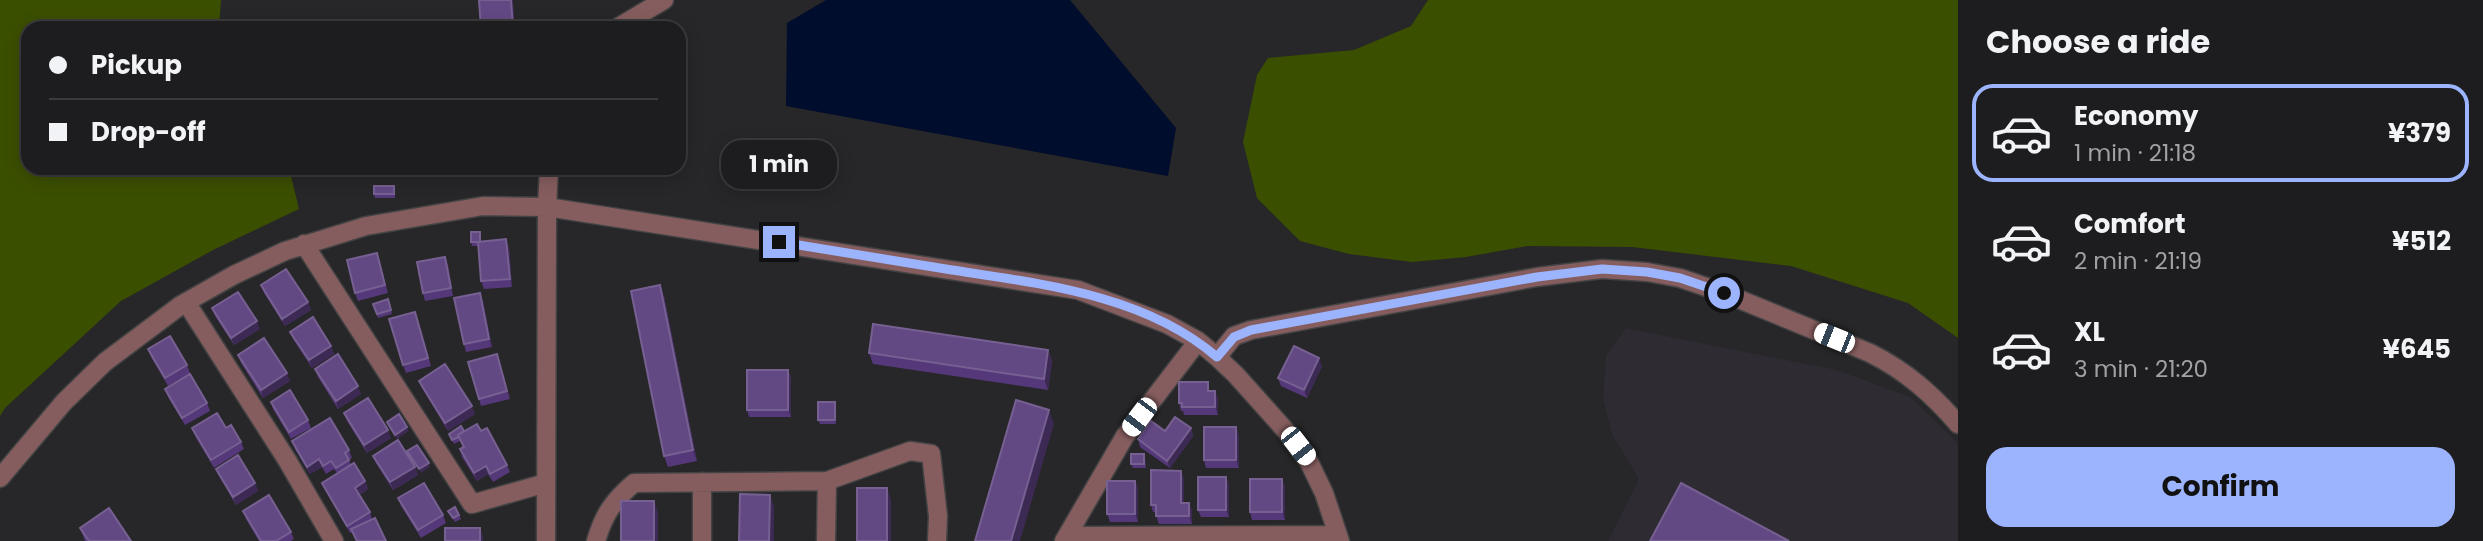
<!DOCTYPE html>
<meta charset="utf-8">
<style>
body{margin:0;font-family:Poppins,sans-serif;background:#2a292b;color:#f1f3f6;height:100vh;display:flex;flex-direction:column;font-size:26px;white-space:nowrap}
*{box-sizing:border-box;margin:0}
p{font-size:23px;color:#a0a1a4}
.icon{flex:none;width:38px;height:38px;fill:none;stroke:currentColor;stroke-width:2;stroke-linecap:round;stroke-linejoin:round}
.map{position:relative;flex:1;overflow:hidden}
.drawer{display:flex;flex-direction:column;background:#1d1c1e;width:525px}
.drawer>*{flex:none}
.hud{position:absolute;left:21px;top:21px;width:665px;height:154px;border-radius:21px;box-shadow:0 4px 18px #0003,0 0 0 2px #3b3a3c;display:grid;align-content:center;height:154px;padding:0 28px;background:#1d1c1e}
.end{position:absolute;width:32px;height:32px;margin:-16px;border:9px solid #9cb4fd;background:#111;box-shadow:0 0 0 4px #111}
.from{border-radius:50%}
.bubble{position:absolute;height:49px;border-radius:21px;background:#1d1c1e;box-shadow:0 4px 18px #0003,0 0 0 2px #3b3a3c;font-size:23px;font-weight:700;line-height:49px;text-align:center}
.car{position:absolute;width:21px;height:42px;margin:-21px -10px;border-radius:9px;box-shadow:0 0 5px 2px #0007;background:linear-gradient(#fff 24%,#345 0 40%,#fff 0 76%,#345 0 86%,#fff 0)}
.hud b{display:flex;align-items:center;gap:24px;height:66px;font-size:26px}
.hud b+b{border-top:2px solid #3b3a3c}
.hud i{width:18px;height:18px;background:#f1f3f6}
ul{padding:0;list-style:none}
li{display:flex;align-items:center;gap:21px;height:98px;margin:0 14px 10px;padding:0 14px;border:4px solid transparent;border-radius:21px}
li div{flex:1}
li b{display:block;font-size:26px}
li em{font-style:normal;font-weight:700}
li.current{border-color:#9cb4fd}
li>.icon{width:63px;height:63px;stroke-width:1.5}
h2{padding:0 28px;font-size:32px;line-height:84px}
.primary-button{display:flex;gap:14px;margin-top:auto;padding:14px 28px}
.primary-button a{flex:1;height:80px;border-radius:21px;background:#9cb4fd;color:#111;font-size:28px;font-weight:700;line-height:80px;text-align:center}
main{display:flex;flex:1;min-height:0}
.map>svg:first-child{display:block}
.built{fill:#2e2b33}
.green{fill:#3b4f01}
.water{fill:#000d2c}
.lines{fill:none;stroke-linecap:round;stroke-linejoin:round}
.minor-casing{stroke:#434344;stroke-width:21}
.minor{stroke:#865d5f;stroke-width:18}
.wall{fill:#553879}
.shaded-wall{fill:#3d2a54}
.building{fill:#634984;stroke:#766091;stroke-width:2}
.route{stroke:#9cb4fd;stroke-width:9}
</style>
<main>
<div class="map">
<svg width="1958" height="541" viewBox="0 0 1958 541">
<rect width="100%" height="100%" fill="#272628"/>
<!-- built -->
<path class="built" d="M1626 328 1837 370 1910 397 1958 443V541H1608L1639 479 1612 434 1603 398 1606 356Z"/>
<!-- green -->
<path class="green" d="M0 0H221L219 28H28V168H289L299 209 213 250 121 301 5 408 0 416Z
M1428 0H1958V338L1908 303 1791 266 1632 247 1528 246 1466 257 1412 262 1349 254 1300 241 1257 198 1243 142 1257 75 1268 58 1354 50 1411 26Z"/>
<!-- water -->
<path class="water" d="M826 0H1070L1176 128 1168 176 786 106 787 23Z"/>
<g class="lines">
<defs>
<path id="minor" d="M617 28 664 0
M304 244 472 504 546 483
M186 302 287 460 334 541
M1217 357 1234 336 1251 330 1537 277 1602 269 1647 272 1680 278 1724 293 1870 353C1906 371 1932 394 1958 424
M0 478 64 402 105 362 181 305 234 275 285 251 366 226 483 206 547 207 549 168
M1067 536 1338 535
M546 541 547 207 1078 290 1167 324 1198 341 1217 357 1236 375 1286 431 1309 462 1324 493 1340 541
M596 541C604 514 613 501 634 483L827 481 910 451 931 454 938 516 937 541
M702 541V482
M826 541 827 481
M1064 541 1125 436 1198 341"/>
</defs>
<!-- minor casing -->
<use href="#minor" class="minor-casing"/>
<!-- minor -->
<use href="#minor" class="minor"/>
</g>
<!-- wall -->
<path class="wall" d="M483 168H523L524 169 484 172Z
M394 186 395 190V198H375L374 194Z
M481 236V241L509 247 512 287 484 289 481 281 478 246H472L471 242Z
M377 253 388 293 358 301 355 293Z
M448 265 453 296 425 301 423 293Z
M261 285 308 302 311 310 285 326 264 293Z
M480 293 483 301 492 347 466 352 464 344Z
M664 296 697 461 668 467 664 456Z
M388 299 392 314 378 318 373 304Z
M212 308 260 329 234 345 215 316Z
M418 320 431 366 406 373 403 365Z
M290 332 331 346 334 354 312 368 293 339Z
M148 349 187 365 190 373 168 386 151 357Z
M1048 350 1052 361 1048 390 873 364 869 353Z
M497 354 510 399 481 406 479 399Z
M238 355 290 381 263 398 241 363Z
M1322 366 1307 398 1281 386 1278 378Z
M315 369 361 394 338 409 318 377Z
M788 370 791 377V417H749L747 410Z
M419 381 475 414 448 431 422 388Z
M165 389 207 403 210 411 185 425 168 397Z
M1211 391H1215L1218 399V415H1184L1183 411H1181L1179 403Z
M271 402 308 420 311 428 291 439 273 409Z
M836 406V424H820L818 420Z
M344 413 391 438 367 453 347 421Z
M192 428 241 442 244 449 214 468 195 436Z
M1191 428 1193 436 1170 468 1140 447 1138 439Z
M464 431H481L507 465 510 472 493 482 488 474 477 481 462 457 460 449 463 447 460 441 454 444 449 434Z
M1239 435V468H1206L1204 460Z
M292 441 349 450 352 458 349 460 351 465 365 481 368 489 359 495 370 512 372 519 386 541H356L352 532 350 533 325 490 322 483 337 473 334 469 326 474 322 467 310 474 295 449Z
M373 456 415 467 418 475 393 490 376 463Z
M1145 458 1146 468H1133L1131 464Z
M216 469 255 483 258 491 236 505 219 476Z
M1226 477 1229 485V517H1201L1198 510Z
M1184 479V503H1189L1192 511V524H1159L1156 516V512H1153L1151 505Z
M1282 479 1285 487V520H1252L1250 512Z
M1135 481 1138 488V522H1110L1107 514Z
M398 498 443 515 446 523 421 538 401 506Z
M243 511 291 532 294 539 291 541H259L246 519Z
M448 511 459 515 461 519 455 522Z
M80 528 131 541H85Z"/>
<!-- shaded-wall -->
<path class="shaded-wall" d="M511 0H513L515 28H513Z
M506 239 509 247 512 287 510 279Z
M445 257 448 265 453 296 451 288Z
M660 285 664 296 697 461 693 450Z
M480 293 483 301 492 347 489 339Z
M308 302 311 310 285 326 282 319Z
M257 321 260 329 234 345 231 338Z
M331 346 334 354 312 368 309 360Z
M1048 350 1052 361 1048 390 1044 379Z
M1319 358 1322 366 1307 398 1304 390Z
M788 370 791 377V417L788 410Z
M287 373 290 381 263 398 261 390Z
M358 386 361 394 338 409 336 401Z
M1215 391 1218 399V415L1215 407Z
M835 402 836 406V424L835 420Z
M472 406 475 414 448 431 445 423Z
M1049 410 1054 424 1020 541H1011Z
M407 427 409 431 397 439 395 435Z
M1236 427 1239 435V468L1236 460Z
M1191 428 1193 436 1170 468 1167 461Z
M388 430 391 438 367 453 364 445Z
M319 459 322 467 310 474 307 467Z
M429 463 430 467 421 473 419 469Z
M486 466 488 474 477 481 474 473Z
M415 467 418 475 393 490 390 482Z
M1181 471 1184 479V511L1181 503Z
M1226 477 1229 485V517L1226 510Z
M1282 479 1285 487V520L1282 512Z
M365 481 368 489 358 495 355 488Z
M1135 481 1138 488V522L1135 514Z
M255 483 258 491 236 505 233 497Z
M887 488 891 499V541H887Z
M770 495 774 506V541H769Z
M654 501 658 512V541H654Z
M1189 503 1192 511V524L1189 516Z
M480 528 483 536V541H480Z"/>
<!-- building -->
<path class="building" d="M479 0H511L513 28H481Z
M337 24H374V28H337Z
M374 186H394V194H374Z
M471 232H480V242H471Z
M506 239 510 279 481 281 478 242Z
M377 253 385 285 355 293 347 260Z
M445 257 451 288 423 293 417 262Z
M286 269 308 302 282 319 261 285Z
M660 285 693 450 664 456 631 291Z
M238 292 257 321 231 338 212 308Z
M480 293 489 339 464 344 454 298Z
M388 299 391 310 377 314 373 304Z
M415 312 428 358 403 365 389 319Z
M313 317 331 346 309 360 290 332Z
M873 324 1048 350 1044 379 869 353Z
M170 336 187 365 165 378 148 349Z
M264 338 287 373 261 390 238 355Z
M1294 346 1319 358 1304 390 1278 378Z
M338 354 358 386 336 401 315 369Z
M497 354 507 391 479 399 468 362Z
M445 364 472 406 445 423 419 381Z
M747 370H788V410H747Z
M190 374 207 403 182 418 165 389Z
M1179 382H1208V391H1215V407H1182V403H1179Z
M290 390 308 420 289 432 271 402Z
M368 398 388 430 364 445 344 413Z
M1016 400 1049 410 1011 541H975Z
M818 402H835V420H818Z
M217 413 226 428 231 425 241 442 211 460 192 428Z
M399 414 407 427 395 435 387 422Z
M1175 417 1191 428 1167 461 1138 439 1151 421 1165 431Z
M330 418 349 450 345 453 349 460 336 468 331 461 323 466 319 459 307 467 292 441Z
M477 424 481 431 487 428 507 465 490 474 486 466 474 473 460 449 464 447 458 435Z
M461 426 464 431 458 435 459 437 452 440 449 434Z
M1204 427H1236V460H1204Z
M398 440 415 467 390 482 373 456Z
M417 445 429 463 419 469 407 451Z
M1131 454H1144V464H1131Z
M238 455 255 483 233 497 216 469Z
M354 463 365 481 355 488 370 512 347 526 322 483Z
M1151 470 1181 471V503H1189V516H1156V505H1151Z
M1198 477H1226V510H1198Z
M1250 479H1282V512H1250Z
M1107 481H1135V514H1107Z
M424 483 443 515 418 530 398 498Z
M1681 483 1789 541H1650Z
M857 488H887V541H857Z
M740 494 770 495 769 541H739Z
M269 495 291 532 276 541H261L243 511Z
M621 501H654V541H621Z
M455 507 459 515 453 518 448 511Z
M109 508 131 541H89L80 528Z
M375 518 386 541H357L351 529Z
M445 528H480V541H445Z"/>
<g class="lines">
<!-- route -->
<path class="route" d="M779 242C837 251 895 261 952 270 1043 284 1145 295 1217 357L1234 337 1251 330 1537 277 1602 269 1647 272 1680 278 1724 293"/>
</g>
</svg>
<i class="end from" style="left:1724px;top:293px"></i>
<i class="end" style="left:779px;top:242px"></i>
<div class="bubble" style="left:721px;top:140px;width:116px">1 min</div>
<i class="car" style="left:1834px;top:338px;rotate:292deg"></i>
<i class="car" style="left:1139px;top:417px;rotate:217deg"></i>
<i class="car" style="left:1298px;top:446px;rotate:142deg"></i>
<div class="hud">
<b><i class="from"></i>Pickup</b>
<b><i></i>Drop-off</b>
</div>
</div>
<section class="drawer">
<h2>Choose a ride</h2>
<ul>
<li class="current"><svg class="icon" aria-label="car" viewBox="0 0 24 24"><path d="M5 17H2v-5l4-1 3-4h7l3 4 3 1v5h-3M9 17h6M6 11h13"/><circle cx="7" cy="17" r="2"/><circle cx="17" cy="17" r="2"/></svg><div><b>Economy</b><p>1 min · 21:18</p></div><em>¥379</em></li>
<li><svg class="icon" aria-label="car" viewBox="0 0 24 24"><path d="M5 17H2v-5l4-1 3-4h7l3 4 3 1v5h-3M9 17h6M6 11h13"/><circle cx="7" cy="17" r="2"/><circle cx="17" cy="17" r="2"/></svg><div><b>Comfort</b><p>2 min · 21:19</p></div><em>¥512</em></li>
<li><svg class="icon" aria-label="car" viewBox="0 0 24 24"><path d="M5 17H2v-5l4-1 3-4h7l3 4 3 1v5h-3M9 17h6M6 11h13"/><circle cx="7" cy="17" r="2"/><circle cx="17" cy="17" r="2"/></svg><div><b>XL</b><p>3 min · 21:20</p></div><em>¥645</em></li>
</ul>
<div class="primary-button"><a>Confirm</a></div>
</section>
</main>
